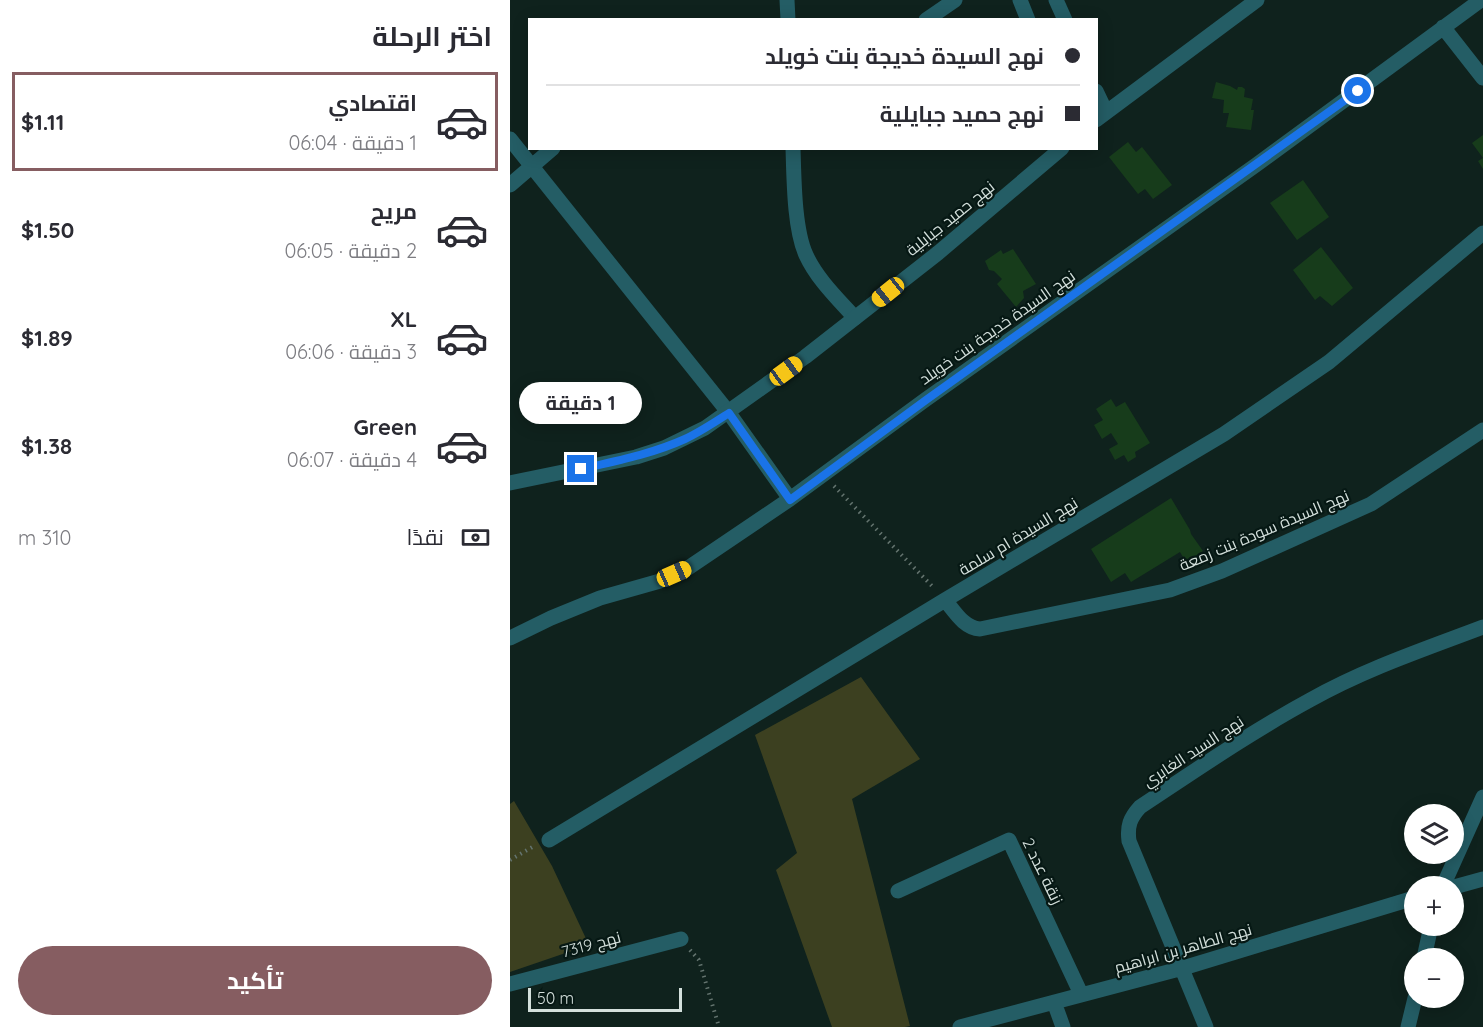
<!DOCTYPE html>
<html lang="ar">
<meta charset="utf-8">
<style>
body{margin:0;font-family:Quicksand,Cairo,sans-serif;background:#f2f2f3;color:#2b2b33;direction:rtl;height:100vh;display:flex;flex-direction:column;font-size:22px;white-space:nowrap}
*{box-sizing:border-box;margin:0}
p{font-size:20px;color:#7c7c81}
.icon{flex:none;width:33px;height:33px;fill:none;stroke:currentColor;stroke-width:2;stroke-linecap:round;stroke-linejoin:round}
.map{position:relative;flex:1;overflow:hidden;direction:ltr}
.sheet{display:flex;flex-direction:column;background:#fff;width:510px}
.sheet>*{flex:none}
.guide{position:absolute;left:18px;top:18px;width:570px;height:132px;border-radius:0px;box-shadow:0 3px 15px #0003;direction:rtl;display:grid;align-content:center;height:132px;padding:0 18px;background:#fff}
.fabs{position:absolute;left:894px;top:804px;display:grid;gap:12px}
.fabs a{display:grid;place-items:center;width:60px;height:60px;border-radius:50%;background:#fff;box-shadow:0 3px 15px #0003;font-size:30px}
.scale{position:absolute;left:18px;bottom:15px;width:154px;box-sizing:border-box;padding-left:6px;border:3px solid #d4e0dc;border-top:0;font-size:16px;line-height:21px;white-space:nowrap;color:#d4e0dc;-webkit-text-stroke:4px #061814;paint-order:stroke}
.end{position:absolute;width:27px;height:27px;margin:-14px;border:8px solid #1a73e8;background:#fff;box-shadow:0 0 0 3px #fff}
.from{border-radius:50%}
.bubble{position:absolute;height:42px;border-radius:21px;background:#fff;box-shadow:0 3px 15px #0003;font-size:20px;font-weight:700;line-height:42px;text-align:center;direction:rtl}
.car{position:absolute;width:18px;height:36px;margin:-18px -9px;border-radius:8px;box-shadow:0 0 4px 2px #0007;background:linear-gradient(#f5c518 24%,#345 0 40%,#f5c518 0 76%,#345 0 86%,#f5c518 0)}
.guide b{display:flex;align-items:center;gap:21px;height:57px;font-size:22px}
.guide b+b{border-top:2px solid #e1e1e2}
.guide i{width:15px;height:15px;background:#2b2b33}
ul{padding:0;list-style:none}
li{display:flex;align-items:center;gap:18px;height:99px;margin:0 12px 9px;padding:0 6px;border:3px solid transparent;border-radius:0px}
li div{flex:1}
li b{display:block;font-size:22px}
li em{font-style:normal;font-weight:700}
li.on{border-color:#865d61}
li>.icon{width:54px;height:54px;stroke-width:1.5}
h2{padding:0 18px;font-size:27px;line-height:72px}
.pay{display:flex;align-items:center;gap:15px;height:66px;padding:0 18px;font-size:22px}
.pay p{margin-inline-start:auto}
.primary-button{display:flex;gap:12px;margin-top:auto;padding:12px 18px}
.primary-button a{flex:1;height:69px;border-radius:36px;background:#865d61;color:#fff;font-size:24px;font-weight:700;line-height:69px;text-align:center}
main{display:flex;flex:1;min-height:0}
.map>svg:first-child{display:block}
.green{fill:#3c4020}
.building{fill:#173c1b}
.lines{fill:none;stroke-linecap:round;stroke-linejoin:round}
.path{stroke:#64746f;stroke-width:4;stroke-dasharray:1.5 4.5;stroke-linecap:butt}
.minor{stroke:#245d65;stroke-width:15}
.tertiary{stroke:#245d65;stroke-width:15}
.route{stroke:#1a73e8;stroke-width:8}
.labels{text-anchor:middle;stroke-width:4.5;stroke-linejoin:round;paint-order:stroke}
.street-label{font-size:16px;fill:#d4e0dc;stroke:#061814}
</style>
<main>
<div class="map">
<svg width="973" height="1027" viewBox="0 0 973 1027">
<rect width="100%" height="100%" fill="#0f221d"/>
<!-- green -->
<path class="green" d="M351 677 410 759 342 799 400 1026 395 1027H322L266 870 287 853 245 735Z
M4 801 42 866 79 945 0 972V804Z"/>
<!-- building -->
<path class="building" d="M706 82 720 86 727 90 728 87H732L735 89 734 97 743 99 741 110H744L741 130 716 127 719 113H713L714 100 702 98Z
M973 135V169L968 161 973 158 962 143Z
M618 142 626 152 632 147 662 185 643 199 635 189 628 194 599 157Z
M793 180 819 217 787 240 760 203Z
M811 247 843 288 822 306 810 296 805 300 783 270Z
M503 249 526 284 513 291 514 298 506 307 487 284 492 279 484 271 479 270 475 261 491 250 493 254Z
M601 399 606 407 615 402 640 443 625 452 626 457 618 462 614 455 605 460 599 449 608 444 601 433 592 439 584 425 593 420 586 409Z
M661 498 680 530 681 534 693 551 676 562 670 552 621 582 615 573 601 582 581 549Z"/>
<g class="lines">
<!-- path -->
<path class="path" d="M324 486 424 588
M0 860 24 846
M180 950 189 960 209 1027"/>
<!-- minor -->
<path class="minor" d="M277 0 278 20
M416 20 445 0
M933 27 973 78
M0 139 219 413 280 499
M283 148C284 178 284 229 296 255 307 279 328 299 345 318
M0 185 43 148
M435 600C445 612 454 628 470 629L660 590 712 571 861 504 973 430
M0 638 41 618 90 598 150 581 178 568 280 499 415 400 746 165 971 0
M39 840 435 600 714 434 819 362 973 233
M944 887 973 879
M388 891 499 840 571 994
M0 984 171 939
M544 1002 553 1027
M450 1027 673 968 904 898
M696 1027 619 841C617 826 620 818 630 807 686 770 741 732 800 700 855 669 915 649 973 627"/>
<!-- tertiary -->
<path class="tertiary" d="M510 0 518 20
M546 0 555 20
M586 91 596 112
M586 120 747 0
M0 483 126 457 154 448 195 428 295 357 428 253 552 148
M933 886 973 797
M914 958 921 926
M898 1027 905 998"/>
</g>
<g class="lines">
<!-- route -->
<path class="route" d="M71 469C106 461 142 454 175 439 190 432 205 422 219 413L280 500 416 400 848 91"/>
</g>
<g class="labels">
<!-- street labels -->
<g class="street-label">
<text transform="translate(440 218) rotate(-39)" y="6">نهج حميد جبايلية</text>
<text transform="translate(487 327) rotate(-35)" y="6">نهج السيدة خديجة بنت خويلد</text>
<text transform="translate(754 530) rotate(-23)" y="6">نهج السيدة سودة بنت زمعة</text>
<text transform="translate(508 536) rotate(-31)" y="6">نهج السيدة ام سلمة</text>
<text transform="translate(683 751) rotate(-33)" y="6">نهج السيد الغابري</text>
<text transform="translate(533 871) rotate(64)" y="6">زنقة عدد 2</text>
<text transform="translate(81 944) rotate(-15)" y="6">نهج 7319</text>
<text transform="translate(673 948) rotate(-16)" y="6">نهج الطاهر بن ابراهيم</text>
</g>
</g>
</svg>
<div class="fabs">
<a><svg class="icon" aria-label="layers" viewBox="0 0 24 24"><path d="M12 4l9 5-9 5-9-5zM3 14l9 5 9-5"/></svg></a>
<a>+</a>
<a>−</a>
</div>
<div class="scale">50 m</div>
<i class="end from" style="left:848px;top:91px"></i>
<i class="end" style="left:71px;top:469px"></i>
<div class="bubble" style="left:9px;top:382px;width:123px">1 دقيقة</div>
<i class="car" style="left:378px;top:292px;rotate:231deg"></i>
<i class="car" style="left:276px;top:371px;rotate:54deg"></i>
<i class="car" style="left:164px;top:574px;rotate:66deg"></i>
<div class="guide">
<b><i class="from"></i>نهج السيدة خديجة بنت خويلد</b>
<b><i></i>نهج حميد جبايلية</b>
</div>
</div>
<section class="sheet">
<h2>اختر الرحلة</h2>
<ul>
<li class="on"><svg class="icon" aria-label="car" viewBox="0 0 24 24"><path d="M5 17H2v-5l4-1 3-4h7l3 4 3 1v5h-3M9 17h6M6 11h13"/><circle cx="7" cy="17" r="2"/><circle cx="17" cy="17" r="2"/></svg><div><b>اقتصادي</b><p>1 دقيقة · 06:04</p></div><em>$1.11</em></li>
<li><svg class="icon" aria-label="car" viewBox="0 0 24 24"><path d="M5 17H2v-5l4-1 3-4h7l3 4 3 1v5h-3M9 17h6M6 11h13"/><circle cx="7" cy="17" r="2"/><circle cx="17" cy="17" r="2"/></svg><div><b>مريح</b><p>2 دقيقة · 06:05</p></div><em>$1.50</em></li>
<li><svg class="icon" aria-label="car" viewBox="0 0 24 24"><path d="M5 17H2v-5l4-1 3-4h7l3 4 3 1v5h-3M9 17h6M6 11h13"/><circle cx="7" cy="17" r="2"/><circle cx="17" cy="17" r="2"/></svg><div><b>XL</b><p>3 دقيقة · 06:06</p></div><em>$1.89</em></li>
<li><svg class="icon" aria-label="car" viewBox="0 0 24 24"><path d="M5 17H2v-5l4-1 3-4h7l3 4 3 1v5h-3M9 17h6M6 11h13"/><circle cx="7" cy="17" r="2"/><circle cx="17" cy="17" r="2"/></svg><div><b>Green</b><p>4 دقيقة · 06:07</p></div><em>$1.38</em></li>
</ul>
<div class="pay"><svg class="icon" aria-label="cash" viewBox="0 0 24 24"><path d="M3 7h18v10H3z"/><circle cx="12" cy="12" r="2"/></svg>نقدًا<p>310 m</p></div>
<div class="primary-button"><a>تأكيد</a></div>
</section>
</main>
